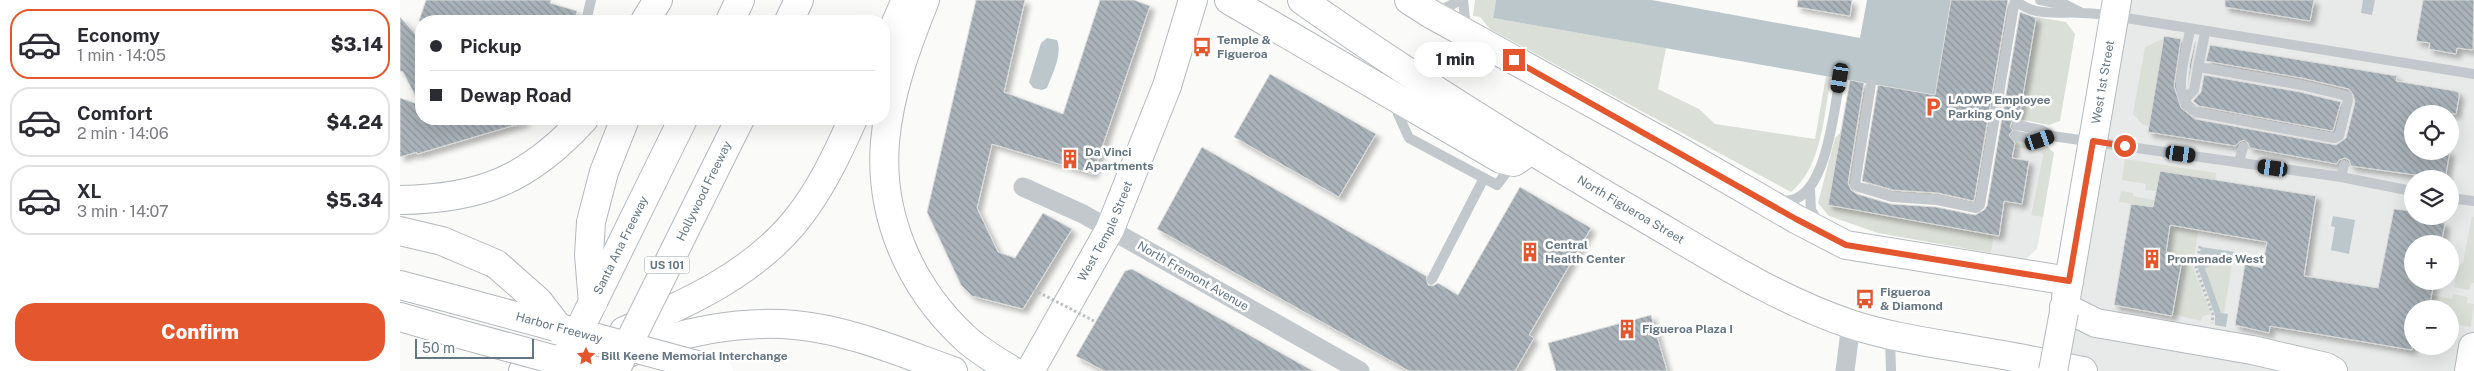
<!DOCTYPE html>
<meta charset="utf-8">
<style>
body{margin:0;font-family:"Public Sans",sans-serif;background:#f2f2f3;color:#2b2b33;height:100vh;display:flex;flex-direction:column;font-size:19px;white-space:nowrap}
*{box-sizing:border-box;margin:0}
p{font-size:16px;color:#7c7c81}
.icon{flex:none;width:28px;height:28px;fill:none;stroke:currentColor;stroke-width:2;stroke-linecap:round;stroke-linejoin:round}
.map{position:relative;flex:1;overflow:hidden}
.panel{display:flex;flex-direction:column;background:#fff;width:400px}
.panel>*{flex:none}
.guide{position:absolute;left:15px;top:15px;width:475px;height:110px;border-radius:20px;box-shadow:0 5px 20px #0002;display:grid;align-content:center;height:110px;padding:0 15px;background:#fff}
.buttons{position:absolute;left:2004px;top:105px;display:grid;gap:10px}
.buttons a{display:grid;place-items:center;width:55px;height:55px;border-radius:50%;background:#fff;box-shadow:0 5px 20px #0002;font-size:25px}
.scale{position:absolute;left:15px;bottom:12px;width:119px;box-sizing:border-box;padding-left:5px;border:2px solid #657683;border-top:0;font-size:14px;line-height:18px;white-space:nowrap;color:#657683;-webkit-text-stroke:4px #fff;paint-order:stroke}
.end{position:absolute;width:22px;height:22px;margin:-11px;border:6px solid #e4572e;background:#fff;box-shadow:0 0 0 2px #fff}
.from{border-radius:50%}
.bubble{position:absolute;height:35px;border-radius:18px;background:#fff;box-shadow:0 5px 20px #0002;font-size:16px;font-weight:800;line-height:35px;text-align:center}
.car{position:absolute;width:15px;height:30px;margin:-15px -8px;border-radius:6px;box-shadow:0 0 4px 1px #0007;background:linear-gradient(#222 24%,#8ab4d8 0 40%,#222 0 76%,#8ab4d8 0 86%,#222 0)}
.guide b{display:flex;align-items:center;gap:18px;height:48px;font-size:19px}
.guide b+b{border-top:1px solid #e1e1e2}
.guide i{width:12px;height:12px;background:#2b2b33}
ul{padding:9px 0 0;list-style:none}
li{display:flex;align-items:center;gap:15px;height:70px;margin:0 10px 8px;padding:0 5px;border:2px solid #e1e1e2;border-radius:20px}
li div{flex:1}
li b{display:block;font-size:19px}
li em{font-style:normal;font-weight:800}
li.on{border-color:#e4572e}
li>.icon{width:45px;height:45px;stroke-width:1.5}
.button{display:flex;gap:10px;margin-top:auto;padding:10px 15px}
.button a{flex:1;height:58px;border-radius:20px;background:#e4572e;color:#fff;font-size:20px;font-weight:800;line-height:58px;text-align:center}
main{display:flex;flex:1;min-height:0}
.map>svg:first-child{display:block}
.built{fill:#e8e9e9;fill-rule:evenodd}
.green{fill:#dadfd7}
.water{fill:#bbc7cb}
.building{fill:url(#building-back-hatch);stroke:#dcdcda;filter:url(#shadow)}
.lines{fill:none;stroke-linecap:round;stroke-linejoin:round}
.secondary-casing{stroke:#b3babf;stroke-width:30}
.primary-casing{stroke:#b5babe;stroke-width:30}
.motorway-casing{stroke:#b4b9bd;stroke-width:30}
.path{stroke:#bbbfc2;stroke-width:3;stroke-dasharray:2.5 2.5;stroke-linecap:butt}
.service{stroke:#c3c8cc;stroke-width:10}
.minor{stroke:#c3c8cc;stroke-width:19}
.secondary{stroke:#fff;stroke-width:28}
.primary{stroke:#fff;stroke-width:28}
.motorway{stroke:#fff;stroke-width:28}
.primary-bridge-casing{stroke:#b5babe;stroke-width:30;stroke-linecap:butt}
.motorway-bridge-casing{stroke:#b4b9bd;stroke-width:30;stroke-linecap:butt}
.path-bridge{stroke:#bbbfc2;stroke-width:3;stroke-dasharray:2.5 2.5;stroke-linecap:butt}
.primary-bridge{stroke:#fff;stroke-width:28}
.motorway-bridge{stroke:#fff;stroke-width:28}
.route{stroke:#e4572e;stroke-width:6}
.labels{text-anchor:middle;stroke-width:5;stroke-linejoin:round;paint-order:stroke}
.shield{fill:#fff;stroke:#939fa8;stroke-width:1}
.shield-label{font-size:11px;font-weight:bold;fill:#657683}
.poi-label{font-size:12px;font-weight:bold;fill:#657683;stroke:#fff;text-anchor:start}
.street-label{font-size:12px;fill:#657683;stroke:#fff}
</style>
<main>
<section class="panel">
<ul>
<li class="on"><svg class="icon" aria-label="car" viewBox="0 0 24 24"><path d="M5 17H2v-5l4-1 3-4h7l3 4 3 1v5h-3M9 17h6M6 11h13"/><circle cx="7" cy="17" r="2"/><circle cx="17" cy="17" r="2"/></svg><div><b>Economy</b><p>1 min · 14:05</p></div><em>$3.14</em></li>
<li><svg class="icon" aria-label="car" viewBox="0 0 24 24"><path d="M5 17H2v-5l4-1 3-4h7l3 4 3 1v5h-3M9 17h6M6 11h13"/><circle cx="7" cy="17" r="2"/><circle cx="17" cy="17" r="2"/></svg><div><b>Comfort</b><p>2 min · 14:06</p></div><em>$4.24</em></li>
<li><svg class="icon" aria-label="car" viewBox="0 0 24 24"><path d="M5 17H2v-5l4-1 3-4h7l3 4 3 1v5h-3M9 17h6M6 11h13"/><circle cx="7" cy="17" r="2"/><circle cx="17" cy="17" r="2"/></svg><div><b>XL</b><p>3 min · 14:07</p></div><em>$5.34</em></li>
</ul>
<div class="button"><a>Confirm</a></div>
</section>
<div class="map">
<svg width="2074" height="371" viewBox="0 0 2074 371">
<defs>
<pattern id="building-back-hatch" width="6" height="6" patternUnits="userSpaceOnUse" patternTransform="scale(1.25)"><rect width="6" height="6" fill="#aab3b9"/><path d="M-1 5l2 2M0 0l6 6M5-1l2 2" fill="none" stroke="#8e969c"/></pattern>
<filter id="shadow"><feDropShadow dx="4.5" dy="4.5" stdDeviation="2.5" flood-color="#0004"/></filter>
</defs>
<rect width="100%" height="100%" fill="#fafaf8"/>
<!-- built -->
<path class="built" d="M1727 0H2074V371H1663ZM2012 114H2050V151H2012ZM2012 179H2050V216H2012ZM2012 244H2050V281H2012ZM2012 309H2050V346H2012Z
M1614 147 1640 152 1643 155 1631 214 1643 217 1637 249 1625 260 1591 253 1594 235H1599Z"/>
<!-- green -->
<path class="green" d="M1075 0H1096L1093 18 1266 48 1258 89 1299 109 1315 124 1415 139 1426 76 1431 77C1424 114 1422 167 1391 192L1090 29 1080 17 1073 16Z
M1636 17 1666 22 1675 34 1660 121 1649 125 1618 119Z
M1763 39 1771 41 1754 114 1821 141 1948 162 1954 133 1974 153 1971 169 1748 132 1749 126 1743 125 1733 114 1745 47Z
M1441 132 1428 205 1594 235 1591 253 1478 233 1429 216 1418 203 1435 138Z
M1615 141 1646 145 1654 153 1643 217 1631 215 1643 155 1640 152 1614 147Z
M1725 159 1816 173 1815 180 1760 171 1756 191 1745 190 1746 184 1722 180Z
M1721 191 1733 193V196L1754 200 1753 207 1719 202Z
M2072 216 2074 217V283H2071L2069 290 2054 287 2057 268 2063 262Z
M1770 225 1798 231 1793 268 1811 314 1803 316 1801 321 1773 314 1783 255 1766 252Z
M1833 258 1824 314 1821 313 1805 268Z
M2053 294 2068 297 2067 303 2074 304 2071 327 2050 323V309H2029L2031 295 2052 299Z"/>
<!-- water -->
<path class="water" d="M1096 0H1252L1460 38 1467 0H1551L1535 95 1093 18Z
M1963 0H1975L1972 15 1961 13Z
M647 38 657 40C663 54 652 75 647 88L642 90 633 88 629 82 641 43Z
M1933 216 1955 220 1949 254 1931 250 1935 227 1931 226Z
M1801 247 1835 252 1833 258 1805 268 1821 313 1828 314 1826 327 1815 325V315L1798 268Z"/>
<!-- building -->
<path class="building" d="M26 0H151L150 3 177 11 175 21H19Z
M576 0H625L604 92 663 114 700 0H734L750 6 693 174 592 144 577 208 598 252 615 258 643 213 672 229 623 309 572 296 561 285 527 212Z
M1398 0H1452L1450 16 1397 7Z
M1551 0H1608L1574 201 1538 193 1493 190 1462 181 1478 85 1535 95Z
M1825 0H1914L1910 21 1825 7Z
M2023 0H2074L2073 50 2057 48 2056 54 2029 49 2030 43 2016 41Z
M1620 12 1636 18 1619 118 1612 121 1610 127 1613 130 1609 135 1615 143 1612 158 1629 161 1622 204 1604 201 1599 236 1428 205 1450 80 1464 83 1448 183 1451 190 1457 194 1491 204 1536 207 1575 215 1584 210 1587 206Z
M0 17 21 40V119H125V122L17 154V152L0 157V98L20 105 3 72 0 71Z
M1764 36 1781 39 1774 86 1781 108 1795 119 1936 145 1946 138 1955 102 1953 94 1949 89 1902 78 1806 61 1810 45 1997 76 1996 81 2055 91 2059 93V97L2056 114H2012V151H2050L2045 179 1951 166 1949 160 1945 158 1939 160 1937 164 1850 148 1848 143 1844 140 1839 142 1836 146 1748 132Z
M1795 42H1796L1788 85 1790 63Z
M870 74 976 134 939 197 834 137Z
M1804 75 1900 92 1941 102 1933 131 1799 106 1793 101 1801 92Z
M802 147 1026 276 1028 285 1033 286 1038 283 1058 295 1120 187 1191 228 1129 335 1134 338 1115 371H1009L757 229Z
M1760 171 1916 196 1904 276 1978 288 1994 209 2012 211V216H2033L2032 221 2045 223 2041 244H2012V281H2034L2029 309H2012V350L1870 326 1869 333 1835 325 1845 264 1862 268 1867 242 1770 225 1766 252 1783 255 1772 316 1714 305 1731 204 1753 207Z
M732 269 913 371H704L676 356 725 271Z
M1251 315 1267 371H1156L1148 343Z"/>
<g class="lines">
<defs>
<g id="secondary">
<path id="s1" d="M630 371 710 229 767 86 793 0"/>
<path d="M2069 371 2073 347"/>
</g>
<g id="primary">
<path d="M829 0 1101 159 1114 162 1130 151"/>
<path id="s2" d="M902 0C1012 78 1127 149 1243 217 1310 256 1376 299 1450 324 1493 338 1535 343 1579 351 1614 356 1648 364 1683 371"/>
<path d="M1009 0 1031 14 1277 150 1396 219 1446 245 1669 281"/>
<path id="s3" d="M1666 298 1717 0"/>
<path d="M1664 307 1696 323 1852 350 1926 367 1933 371"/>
</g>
<path id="motorway" d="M525 0C507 45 489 93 485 142 479 216 510 286 563 336 577 350 597 361 613 371
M245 21 258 0
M330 21 340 0
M389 21 399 0
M484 50 506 0
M320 159 340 119
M253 180 283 119
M0 200C81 199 129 179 184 119
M191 222 204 172 225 119
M0 231 42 241 96 264
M0 285 53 299
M0 317 45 330
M224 331C285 304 349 276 393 224 419 193 437 155 453 119
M228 353C280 332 339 320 395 325 449 330 502 353 553 371
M123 371 166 356"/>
</defs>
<!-- secondary casing -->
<use href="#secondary" class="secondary-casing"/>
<!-- primary casing -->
<use href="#primary" class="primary-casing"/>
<!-- motorway casing -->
<use href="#motorway" class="motorway-casing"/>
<!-- path -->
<path class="path" d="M1800 246 1796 268 1813 315 1812 323"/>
<!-- service -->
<path class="service" d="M1063 0 1066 28
M1615 0C1635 18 1659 11 1683 13 1693 13 1704 15 1714 16L2074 74
M1640 0 1666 5 1680 12
M1037 12 1061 0
M186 21 191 0
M1790 29C1787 54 1768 96 1796 112L1934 138 1939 136 1948 100 1947 96 1901 85 1799 67
M1471 84 1455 184 1459 187 1492 197 1537 200 1576 208 1580 205 1615 0
M1785 99 1794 90 1805 32
M998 102V114L1009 138 1097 185 1112 165
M1617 125 1641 130 1652 136 1941 177 2012 191
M1616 136 1640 140 1652 136
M1839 162 1843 147
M1941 177 1944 165
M1410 190 1411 210 1419 223
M2050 198 2074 201
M1380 200C1426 210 1434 108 1440 78
M1032 279 1084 178
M1490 336 1491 371"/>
<!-- minor -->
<path class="minor" d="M623 187 683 214 960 371
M1445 371 1451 324"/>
<!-- secondary -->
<use href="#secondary" class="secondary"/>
<!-- primary -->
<use href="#primary" class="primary"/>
<!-- motorway -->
<use href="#motorway" class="motorway"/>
<defs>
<path id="primary-bridge" d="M1653 371 1664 312"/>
<g id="motorway-bridge">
<path d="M191 222 189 255 193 303"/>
<path d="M96 264 138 301 162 332"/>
<path id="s4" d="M53 299 319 371"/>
<path d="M45 330 196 371"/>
<path id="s5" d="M159 371 253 180"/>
<path d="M215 371 320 159"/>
</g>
</defs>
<!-- primary-bridge casing -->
<use href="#primary-bridge" class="primary-bridge-casing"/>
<!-- motorway-bridge casing -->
<use href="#motorway-bridge" class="motorway-bridge-casing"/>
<!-- path-bridge -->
<path class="path-bridge" d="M634 290 696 322"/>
<!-- primary-bridge -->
<use href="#primary-bridge" class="primary-bridge"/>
<!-- motorway-bridge -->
<use href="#motorway-bridge" class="motorway-bridge"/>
</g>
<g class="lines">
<!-- route -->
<path class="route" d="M1114 60 1396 219 1446 245 1669 281 1693 141 1725 146"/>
</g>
<!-- icons -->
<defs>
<symbol id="bus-bare" viewBox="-9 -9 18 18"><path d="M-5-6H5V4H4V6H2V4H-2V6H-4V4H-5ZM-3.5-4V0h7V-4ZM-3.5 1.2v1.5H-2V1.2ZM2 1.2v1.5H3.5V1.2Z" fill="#e4572e" stroke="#fff" stroke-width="2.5" paint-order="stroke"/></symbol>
<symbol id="parking-bare" viewBox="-9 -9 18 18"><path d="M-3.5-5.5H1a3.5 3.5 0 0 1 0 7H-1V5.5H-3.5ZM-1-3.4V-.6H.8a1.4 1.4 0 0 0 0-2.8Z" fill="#e4572e" stroke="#fff" stroke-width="2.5" paint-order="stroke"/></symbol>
<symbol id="building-bare" viewBox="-9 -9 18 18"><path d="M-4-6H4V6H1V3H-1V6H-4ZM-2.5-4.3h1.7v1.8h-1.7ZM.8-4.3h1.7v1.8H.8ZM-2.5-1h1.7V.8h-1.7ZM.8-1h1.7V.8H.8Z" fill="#e4572e" stroke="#fff" stroke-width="2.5" paint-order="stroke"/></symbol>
<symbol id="sight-bare" viewBox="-9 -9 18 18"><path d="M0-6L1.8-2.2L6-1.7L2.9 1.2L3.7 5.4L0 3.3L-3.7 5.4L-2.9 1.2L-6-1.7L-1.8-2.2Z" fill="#e4572e" stroke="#fff" stroke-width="2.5" paint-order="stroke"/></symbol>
</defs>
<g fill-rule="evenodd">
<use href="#bus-bare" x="788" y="33" width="28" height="28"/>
<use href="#parking-bare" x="1519" y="93" width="28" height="28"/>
<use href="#building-bare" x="656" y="145" width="28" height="28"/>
<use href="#building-bare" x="1116" y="238" width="28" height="28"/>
<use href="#building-bare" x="1738" y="245" width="28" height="28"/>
<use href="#bus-bare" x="1451" y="285" width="28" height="28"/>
<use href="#building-bare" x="1213" y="315" width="28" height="28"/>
<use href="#sight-bare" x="172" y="342" width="28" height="28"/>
</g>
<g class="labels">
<!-- shield labels -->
<rect class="shield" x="244.5" y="256.5" width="45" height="17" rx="4"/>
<g class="shield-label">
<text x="267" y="269">US 101</text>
</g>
<!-- poi labels -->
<g class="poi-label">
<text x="817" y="44">Temple &amp;<tspan x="817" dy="14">Figueroa</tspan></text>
<text x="1548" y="104">LADWP Employee<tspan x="1548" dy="14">Parking Only</tspan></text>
<text x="685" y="156">Da Vinci<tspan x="685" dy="14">Apartments</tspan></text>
<text x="1145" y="249">Central<tspan x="1145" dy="14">Health Center</tspan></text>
<text x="1767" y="263">Promenade West</text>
<text x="1480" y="296">Figueroa<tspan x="1480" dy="14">&amp; Diamond</tspan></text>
<text x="1242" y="333">Figueroa Plaza I</text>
<text x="201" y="360">Bill Keene Memorial Interchange</text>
</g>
<!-- street labels -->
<g class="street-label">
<text dy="4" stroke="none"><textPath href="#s3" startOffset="219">West 1st Street</textPath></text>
<text transform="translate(304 191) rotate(-64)" y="4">Hollywood Freeway</text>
<text dy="4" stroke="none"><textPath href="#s2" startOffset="390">North Figueroa Street</textPath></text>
<text dy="4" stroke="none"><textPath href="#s1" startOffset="159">West Temple Street</textPath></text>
<text dy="4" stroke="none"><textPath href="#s5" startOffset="140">Santa Ana Freeway</textPath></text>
<text transform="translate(793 276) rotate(30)" y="4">North Fremont Avenue</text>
<text dy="4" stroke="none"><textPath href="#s4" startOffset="110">Harbor Freeway</textPath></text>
</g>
</g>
</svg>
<div class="buttons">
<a><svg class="icon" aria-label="locate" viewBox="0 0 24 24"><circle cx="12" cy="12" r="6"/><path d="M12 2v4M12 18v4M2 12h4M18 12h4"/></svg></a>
<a><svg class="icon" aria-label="layers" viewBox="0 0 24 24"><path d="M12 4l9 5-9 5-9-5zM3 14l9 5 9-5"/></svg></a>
<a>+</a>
<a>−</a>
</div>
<div class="scale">50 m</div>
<i class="end from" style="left:1725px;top:146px"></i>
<i class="end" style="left:1114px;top:60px"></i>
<div class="bubble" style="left:1014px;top:42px;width:82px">1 min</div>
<i class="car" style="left:1440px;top:78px;rotate:190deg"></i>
<i class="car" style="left:1640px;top:140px;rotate:71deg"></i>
<i class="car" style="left:1781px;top:154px;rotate:98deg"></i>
<i class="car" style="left:1873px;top:168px;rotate:278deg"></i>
<div class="guide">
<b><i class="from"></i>Pickup</b>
<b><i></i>Dewap Road</b>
</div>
</div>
</main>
